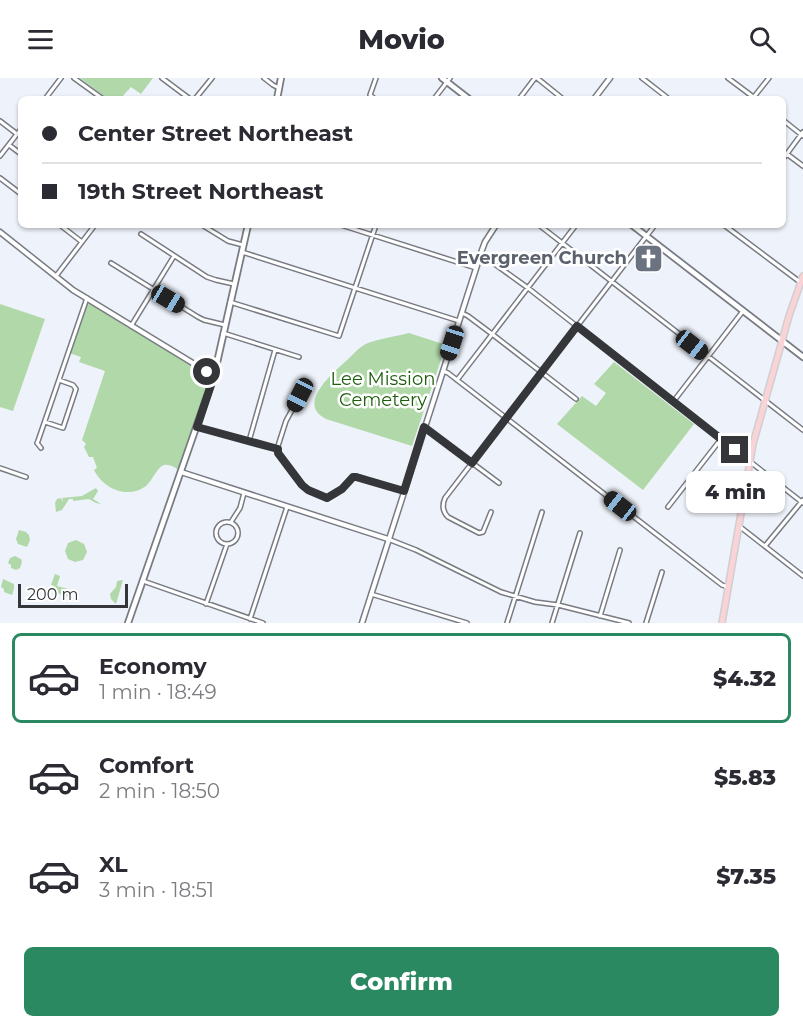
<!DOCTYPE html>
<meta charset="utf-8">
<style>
body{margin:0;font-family:Montserrat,sans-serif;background:#f2f2f3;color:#2b2b33;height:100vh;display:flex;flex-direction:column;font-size:22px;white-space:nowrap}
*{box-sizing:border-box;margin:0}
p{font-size:20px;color:#7c7c81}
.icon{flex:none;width:33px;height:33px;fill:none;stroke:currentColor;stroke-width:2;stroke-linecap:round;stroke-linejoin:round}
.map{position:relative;height:545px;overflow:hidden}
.drawer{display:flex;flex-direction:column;background:#fff;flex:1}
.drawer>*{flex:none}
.hud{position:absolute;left:18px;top:18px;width:768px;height:132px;border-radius:9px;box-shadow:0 2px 4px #0004;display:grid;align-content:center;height:132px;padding:0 24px;background:#fff}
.scale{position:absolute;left:18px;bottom:15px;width:110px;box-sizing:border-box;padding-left:6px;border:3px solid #353639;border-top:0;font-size:16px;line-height:21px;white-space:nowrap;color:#353639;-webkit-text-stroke:4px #fff;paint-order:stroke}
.end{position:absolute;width:27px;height:27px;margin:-14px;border:8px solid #353639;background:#fff;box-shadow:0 0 0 3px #fff}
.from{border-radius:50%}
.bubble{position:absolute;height:42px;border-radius:9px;background:#fff;box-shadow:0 2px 4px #0004;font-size:20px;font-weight:800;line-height:42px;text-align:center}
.car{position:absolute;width:18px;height:36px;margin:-18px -9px;border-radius:8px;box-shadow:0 0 4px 2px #0007;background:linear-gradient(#222 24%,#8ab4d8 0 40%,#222 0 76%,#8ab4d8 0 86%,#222 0)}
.hud b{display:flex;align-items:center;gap:21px;height:57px;font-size:22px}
.hud b+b{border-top:2px solid #e1e1e2}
.hud i{width:15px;height:15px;background:#2b2b33}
ul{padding:10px 0 0;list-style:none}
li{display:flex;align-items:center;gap:18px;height:90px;margin:0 12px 9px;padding:0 12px;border:3px solid transparent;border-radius:9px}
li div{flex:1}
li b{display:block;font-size:22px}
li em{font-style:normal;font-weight:800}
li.active{border-color:#2a8961}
li>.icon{width:54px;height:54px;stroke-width:1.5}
.action{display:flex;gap:12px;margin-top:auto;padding:12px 24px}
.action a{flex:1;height:69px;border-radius:9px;background:#2a8961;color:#fff;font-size:24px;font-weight:800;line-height:69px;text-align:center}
header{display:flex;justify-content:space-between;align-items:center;height:78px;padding:0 24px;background:#fff;font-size:27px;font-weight:800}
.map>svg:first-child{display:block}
.green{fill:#b1d8a9}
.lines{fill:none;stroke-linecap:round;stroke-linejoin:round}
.minor-casing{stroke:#787b82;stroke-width:6}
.tertiary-casing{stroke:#787b82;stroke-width:7}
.secondary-casing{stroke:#787b82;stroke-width:8}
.primary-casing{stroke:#cfcfcf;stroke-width:8}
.minor{stroke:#fff;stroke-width:3}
.tertiary{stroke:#fff;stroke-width:4}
.secondary{stroke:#fff;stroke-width:4.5}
.primary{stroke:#fad3d7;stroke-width:5}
.route{stroke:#353639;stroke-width:8}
.labels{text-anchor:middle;stroke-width:5;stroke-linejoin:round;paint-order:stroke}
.worship-label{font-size:18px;font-weight:bold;fill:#5b616d;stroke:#fff;text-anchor:end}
.park-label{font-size:18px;fill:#1a5f09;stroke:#fff}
</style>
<header><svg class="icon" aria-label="menu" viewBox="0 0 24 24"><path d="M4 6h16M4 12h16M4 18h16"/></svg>Movio<svg class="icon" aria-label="search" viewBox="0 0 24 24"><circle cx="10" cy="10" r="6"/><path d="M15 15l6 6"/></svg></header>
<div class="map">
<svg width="803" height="545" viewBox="0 0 803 545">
<rect width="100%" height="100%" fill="#eef2fa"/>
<!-- green -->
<path class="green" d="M80 0H153L141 16 131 9 120 21H108Z
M87 220 214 298 181 394C176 390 170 386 164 387 157 389 152 403 146 408 127 422 103 410 94 392L97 390 93 379H89L84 369 86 366 82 362 105 293 79 284 81 279 69 275Z
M0 226 45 241 13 333 0 329Z
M409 255 446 267 412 368 326 341C296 326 332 296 346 283 352 278 357 271 364 267 372 262 398 258 409 255Z
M614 284 694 346 643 412 557 346 582 318 596 328 606 315 594 306Z
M96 410 98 413 93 421 101 426 96 425 89 421 73 423V421H69L62 432 56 434 55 425 57 421 61 420 62 423 63 422 62 420 82 418Z
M19 452 26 454 29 457 30 462 27 469 18 466 16 461Z
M76 462 84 466 87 474 83 482 75 484 68 481 65 473 68 465Z
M15 478 21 481 22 484 20 490 16 492 11 490V487L8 485 10 480Z
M55 496 60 498 57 508 68 511 72 517V519L65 518 52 513 53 507H51Z
M3 501 14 506V511L12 517 4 514V511L1 509Z
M123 502 116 526 111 521 110 516 116 509 117 503Z"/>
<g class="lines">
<defs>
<path id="minor" d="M74 0 103 21
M162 0 190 21
M264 0 273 7 279 10
M537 0 563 21
M642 0 669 21
M728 0 756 21
M753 20 769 0
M45 21 61 0
M195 21 212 0
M375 21 370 17 376 0
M434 21 450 0
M519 21 535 0
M783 42 803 58
M0 43 17 56
M9 67 21 76
M787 76 803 88
M0 78 21 51
M783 81 803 54
M0 100 21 116
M60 147 82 164
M202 147 228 163 243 167
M341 147 476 190
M539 147 803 352
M724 147 800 204
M141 156 207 199 216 202 234 206
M242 174 459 243
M480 178 485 179 528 210 803 425
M111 185 198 239 204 242 225 247
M56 198 95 147
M230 224 339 258 376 147
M462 235 468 238 492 256 576 321
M131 248 174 178
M223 255 299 279
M443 293 448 295 722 507 728 509
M457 302 576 147
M673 324 743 233
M45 344 63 350 76 311 73 307 59 302
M197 349 277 371
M424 349 499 405
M249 363 275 272
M41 370 37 365 38 363 87 220
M277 371 278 375C289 390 298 408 317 416 321 418 325 421 330 419 341 415 347 403 356 398L404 413
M277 371 286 343 300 317
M0 390 26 399
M668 429 721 361
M491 434 483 454 479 455 448 439C442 433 442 427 445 420L655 147
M216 455a11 11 0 1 1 22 0a11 11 0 1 1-22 0Z
M231 444 240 430 244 415
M739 448 803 498
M388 461 416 472 501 514 535 524 558 527 629 545
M765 468 803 422
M143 503 263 545
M371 516 467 545
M206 526 227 466
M600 538 620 472
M250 541 287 429
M507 545 542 434
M552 545 580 455
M646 545 662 494"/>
<path id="tertiary" d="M594 21 610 0
M0 154 73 212 214 298
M181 394 388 461
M362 545 482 172 485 164 496 147"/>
<path id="secondary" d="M442 0 469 21
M277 21 281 0
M632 147 803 279
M128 545 214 298 248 147"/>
<path id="primary" d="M722 545 753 366 789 238 803 198"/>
</defs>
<!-- minor casing -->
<use href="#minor" class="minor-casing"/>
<!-- tertiary casing -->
<use href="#tertiary" class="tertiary-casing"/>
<!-- secondary casing -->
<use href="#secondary" class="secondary-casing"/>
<!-- primary casing -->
<use href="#primary" class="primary-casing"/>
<!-- minor -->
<use href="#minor" class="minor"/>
<!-- tertiary -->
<use href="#tertiary" class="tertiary"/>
<!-- secondary -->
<use href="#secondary" class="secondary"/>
<!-- primary -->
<use href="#primary" class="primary"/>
</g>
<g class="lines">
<!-- route -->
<path class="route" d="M207 294 214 298 197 349 278 371V375L302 407 308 412 327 420 342 411 353 399H356L404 413 424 349 472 385 577 248 735 372"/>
</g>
<!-- icons -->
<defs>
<symbol id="church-square" viewBox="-11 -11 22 22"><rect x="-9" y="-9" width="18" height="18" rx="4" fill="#6b7280" stroke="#fff"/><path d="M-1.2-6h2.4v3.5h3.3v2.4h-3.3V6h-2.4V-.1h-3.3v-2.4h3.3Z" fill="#fff"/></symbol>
</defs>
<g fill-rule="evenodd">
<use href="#church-square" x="632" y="164" width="33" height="33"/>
</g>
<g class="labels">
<!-- worship labels -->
<g class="worship-label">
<text x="627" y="186">Evergreen Church</text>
</g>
<!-- park labels -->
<g class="park-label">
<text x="383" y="307">Lee Mission<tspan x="383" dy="21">Cemetery</tspan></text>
</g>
</g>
</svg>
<div class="scale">200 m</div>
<i class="end from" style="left:207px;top:294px"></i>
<i class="end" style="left:735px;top:372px"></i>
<div class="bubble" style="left:686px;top:393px;width:99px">4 min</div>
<i class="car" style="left:168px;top:221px;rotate:121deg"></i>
<i class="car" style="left:452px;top:265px;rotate:198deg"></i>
<i class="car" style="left:692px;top:267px;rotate:128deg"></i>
<i class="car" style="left:300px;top:317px;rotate:207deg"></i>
<i class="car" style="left:620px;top:428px;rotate:308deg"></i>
<div class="hud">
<b><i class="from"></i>Center Street Northeast</b>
<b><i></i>19th Street Northeast</b>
</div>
</div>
<section class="drawer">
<ul>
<li class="active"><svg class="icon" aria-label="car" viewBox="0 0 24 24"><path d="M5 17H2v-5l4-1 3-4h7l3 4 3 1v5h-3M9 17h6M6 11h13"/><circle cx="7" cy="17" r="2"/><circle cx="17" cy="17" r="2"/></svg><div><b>Economy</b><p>1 min · 18:49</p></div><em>$4.32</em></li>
<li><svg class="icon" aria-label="car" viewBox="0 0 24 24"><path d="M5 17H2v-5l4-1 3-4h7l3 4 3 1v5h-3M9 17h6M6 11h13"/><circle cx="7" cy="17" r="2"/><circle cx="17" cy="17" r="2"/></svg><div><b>Comfort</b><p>2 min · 18:50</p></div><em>$5.83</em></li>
<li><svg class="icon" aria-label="car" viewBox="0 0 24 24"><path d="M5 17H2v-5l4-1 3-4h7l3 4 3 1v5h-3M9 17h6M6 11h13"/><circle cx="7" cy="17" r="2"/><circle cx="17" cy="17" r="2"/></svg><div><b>XL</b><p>3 min · 18:51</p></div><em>$7.35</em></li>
</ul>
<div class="action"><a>Confirm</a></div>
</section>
